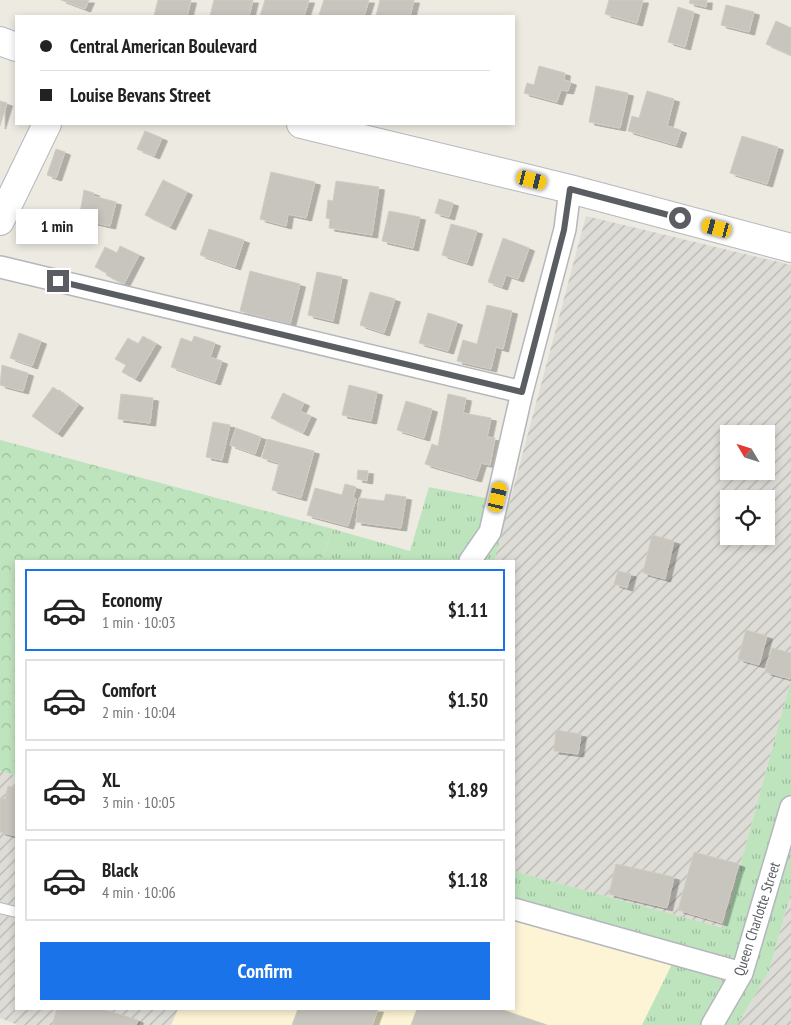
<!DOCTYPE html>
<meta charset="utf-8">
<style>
body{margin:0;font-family:"PT Sans Narrow",sans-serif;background:#f6f6f6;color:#222;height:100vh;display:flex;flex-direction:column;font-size:19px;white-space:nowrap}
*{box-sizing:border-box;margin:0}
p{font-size:16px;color:#767676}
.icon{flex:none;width:28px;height:28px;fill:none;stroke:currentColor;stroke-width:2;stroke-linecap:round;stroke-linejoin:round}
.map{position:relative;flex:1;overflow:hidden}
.details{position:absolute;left:15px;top:560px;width:500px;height:450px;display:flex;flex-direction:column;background:#fff;border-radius:0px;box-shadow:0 2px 8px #0003}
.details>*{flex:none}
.banner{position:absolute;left:15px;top:15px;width:500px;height:110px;border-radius:0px;box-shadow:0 2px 8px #0003;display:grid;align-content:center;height:110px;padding:0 25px;background:#fff}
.needle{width:32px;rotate:308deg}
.tools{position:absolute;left:720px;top:425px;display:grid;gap:10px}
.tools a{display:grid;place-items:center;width:55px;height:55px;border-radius:0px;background:#fff;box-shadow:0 2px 8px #0003;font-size:25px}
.end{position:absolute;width:22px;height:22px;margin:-11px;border:6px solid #5a5d62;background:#fff;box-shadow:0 0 0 2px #fff}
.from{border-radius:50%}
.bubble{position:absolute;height:35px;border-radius:0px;background:#fff;box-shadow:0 2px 8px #0003;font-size:16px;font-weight:700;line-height:35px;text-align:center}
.car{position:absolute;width:15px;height:30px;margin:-15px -8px;border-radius:6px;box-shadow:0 0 4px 1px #0007;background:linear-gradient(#f5c518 24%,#345 0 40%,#f5c518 0 76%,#345 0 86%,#f5c518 0)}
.banner b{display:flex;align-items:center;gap:18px;height:48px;font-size:19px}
.banner b+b{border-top:1px solid #e0e0e0}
.banner i{width:12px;height:12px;background:#222}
ul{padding:9px 0 0;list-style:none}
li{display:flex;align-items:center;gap:15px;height:82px;margin:0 10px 8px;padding:0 15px;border:2px solid #e0e0e0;border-radius:0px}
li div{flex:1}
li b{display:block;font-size:19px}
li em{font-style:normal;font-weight:700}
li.on{border-color:#1a73e8}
li>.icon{width:45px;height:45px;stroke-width:1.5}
.cta{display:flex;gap:10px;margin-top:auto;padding:10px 25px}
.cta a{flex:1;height:58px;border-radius:0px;background:#1a73e8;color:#fff;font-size:20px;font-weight:700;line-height:58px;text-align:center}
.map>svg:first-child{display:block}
.commercial{fill:#fdf4d6}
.industrial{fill:url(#industrial-furrows);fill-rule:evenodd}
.grass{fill:url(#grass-tufts)}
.forest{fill:url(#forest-crowns)}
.building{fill:#c8c4be;stroke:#d1ccc0;filter:url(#shadow)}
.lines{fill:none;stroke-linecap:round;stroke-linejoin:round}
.lane-casing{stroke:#b4b7bc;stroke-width:12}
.street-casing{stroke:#b4b7bc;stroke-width:24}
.secondary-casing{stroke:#b5b8be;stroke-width:30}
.lane{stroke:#fff;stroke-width:10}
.street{stroke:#fff;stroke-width:21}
.secondary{stroke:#fff;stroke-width:28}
.route{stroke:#5a5d62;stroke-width:6}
.labels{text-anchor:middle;stroke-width:5;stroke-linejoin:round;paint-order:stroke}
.street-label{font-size:15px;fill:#5a5d62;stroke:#fff}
</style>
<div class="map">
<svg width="791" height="1025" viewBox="0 0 791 1025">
<defs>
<pattern id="industrial-furrows" width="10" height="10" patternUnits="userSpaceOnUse" patternTransform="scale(1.25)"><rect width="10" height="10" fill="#dedcd6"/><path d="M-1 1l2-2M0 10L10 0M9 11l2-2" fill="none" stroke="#b7b6b1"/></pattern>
<pattern id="grass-tufts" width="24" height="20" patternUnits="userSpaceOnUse" patternTransform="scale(1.25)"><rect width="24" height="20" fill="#bee4be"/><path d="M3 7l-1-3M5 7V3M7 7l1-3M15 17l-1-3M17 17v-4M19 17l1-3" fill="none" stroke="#9dbc9e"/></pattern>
<pattern id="forest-crowns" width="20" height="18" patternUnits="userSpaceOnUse" patternTransform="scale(1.25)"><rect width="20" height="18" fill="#bee4be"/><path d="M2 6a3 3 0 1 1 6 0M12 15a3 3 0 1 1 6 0" fill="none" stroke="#9dbc9e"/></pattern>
<filter id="shadow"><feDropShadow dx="5.5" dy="3" stdDeviation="0" flood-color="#0004"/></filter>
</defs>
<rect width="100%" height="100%" fill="#eceae1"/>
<!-- commercial -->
<path class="commercial" d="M514 916 675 960 642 1025H171L178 1009H514Z"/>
<!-- industrial -->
<path class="industrial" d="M586 216 791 265V680L723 928 514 871V561H494ZM729 434H766V471H729ZM729 499H766V536H729Z
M0 771 16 776V1009H178L171 1025H18L0 1018Z
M791 892V1025H737L769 971Z"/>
<!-- grass -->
<path class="grass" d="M429 487 510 503 494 561H321L333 529 410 551Z
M791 680V892L769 971 737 1025H642L674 960 514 916V871L723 928Z"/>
<!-- forest -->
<path class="forest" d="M0 440 333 529 321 561H16V776L0 771Z"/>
<!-- building -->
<path class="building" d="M61 0H89L85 9Z
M158 0H191L187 16H154Z
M214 0H253L249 16H210Z
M265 0H309L304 16H260Z
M324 0H369L364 16H322L319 15Z
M380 0H414L410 16H376Z
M609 0H643L637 23 605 14Z
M690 0H707L706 7 689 3Z
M726 5 754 12 749 32 721 25Z
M678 7 694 12 685 47 668 42Z
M776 21 791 28V55L766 44Z
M539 66 565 73 564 80 571 82 568 91 561 90 557 102 524 93 527 83 534 85Z
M596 86 628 93 620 128 589 122Z
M647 91 674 99 667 126 681 130 676 145 628 131 632 116 639 118Z
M0 101 7 103 0 126Z
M145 131 162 138 154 156 137 149Z
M742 136 778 147 767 184 730 173Z
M56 149 65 152 56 178 47 175Z
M271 172 315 182 306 218 288 214 286 226 260 219Z
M163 180 187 192 170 227 145 215Z
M336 181 379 187 372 235 329 228 330 219 326 218 328 200 333 201Z
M84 190 94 193 93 196 116 202 110 226 79 219Z
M439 199 453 203 449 217 435 213Z
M389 211 420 217 413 248 382 241Z
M451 224 477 231 467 263 442 255Z
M209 229 244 240 235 267 200 255Z
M503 238 529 248 518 279 506 275 502 287 488 282Z
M120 246 139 255 124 284 106 275 107 273 95 267 105 247 117 253Z
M250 271 300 284 290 324 240 311Z
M317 272 342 277 333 321 308 315Z
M370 292 395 299 384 333 360 325Z
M487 305 512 311 503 349 496 347 491 369 457 361 463 340 477 344Z
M428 313 457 322 448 351 419 343Z
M19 333 41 341 32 366 10 358Z
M143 336 156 344 135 379 122 372 126 365 115 359 128 338 138 344Z
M194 336 215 343 210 357 222 361 215 382 171 367 181 338 192 342Z
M2 365 28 373 23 391 0 385Z
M349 385 377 392 371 421 342 415Z
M53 387 78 405 57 434 32 416Z
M283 393 304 403 300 411 311 416 303 433 271 418Z
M121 394 153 398 150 423 118 419Z
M448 394 466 398 463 413 491 418 487 437 495 438 490 465 481 463 476 479 425 464 432 444 438 446Z
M406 401 432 409 424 438 397 430Z
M213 422 230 425 222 460 206 457Z
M236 428 261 437 255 454 230 445Z
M267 439 314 451 301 498 272 490 279 463 262 458Z
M358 470 368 471 367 481 357 479Z
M345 484 356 487 353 497 356 499 348 526 307 515 315 488 342 495Z
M386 494 406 497 401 528 356 522 359 498 384 501Z
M652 535 674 541 665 579 643 573Z
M618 571 631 574 627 588 614 584Z
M746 630 767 636 759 665 738 659Z
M772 648 791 653 790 679 765 672Z
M556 730 581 734 578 754 554 751Z
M8 786 16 788V836L0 832V798L5 799Z
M694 852 739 864 722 923 678 910Z
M616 864 674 877 667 908 609 894Z
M57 1009H102L138 1020 136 1025H52Z
M298 1009H378L372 1025H292Z
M417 1009H500L547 1025H411Z"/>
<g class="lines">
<defs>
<path id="lane" d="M0 908 16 912"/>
<path id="street" d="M0 267 522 392
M470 561 490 532 522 392 565 229 570 189
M514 909 742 973
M712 1025 742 973 791 807"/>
<path id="secondary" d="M0 41 16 47
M301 124 570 189 791 248
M0 221 47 124"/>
</defs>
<!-- lane casing -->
<use href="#lane" class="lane-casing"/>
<!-- street casing -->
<use href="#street" class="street-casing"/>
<!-- secondary casing -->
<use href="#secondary" class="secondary-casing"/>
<!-- lane -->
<use href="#lane" class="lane"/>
<!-- street -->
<use href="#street" class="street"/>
<!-- secondary -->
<use href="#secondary" class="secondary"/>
</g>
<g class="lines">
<!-- route -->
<path class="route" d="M58 281 522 392 564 230 570 189 680 218"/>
</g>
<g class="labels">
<!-- street labels -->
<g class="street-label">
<text transform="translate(757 919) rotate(-72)" y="5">Queen Charlotte Street</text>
</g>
</g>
</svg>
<div class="tools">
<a><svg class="needle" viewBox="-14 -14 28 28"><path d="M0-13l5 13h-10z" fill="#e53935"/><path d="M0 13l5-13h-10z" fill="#767676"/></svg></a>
<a><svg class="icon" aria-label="locate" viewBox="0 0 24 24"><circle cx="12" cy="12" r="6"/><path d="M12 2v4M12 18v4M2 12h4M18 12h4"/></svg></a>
</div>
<i class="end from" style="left:680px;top:218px"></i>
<i class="end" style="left:58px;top:281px"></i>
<div class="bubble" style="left:16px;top:209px;width:82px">1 min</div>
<i class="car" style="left:532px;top:180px;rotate:104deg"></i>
<i class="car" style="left:717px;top:228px;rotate:285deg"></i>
<i class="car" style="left:498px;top:497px;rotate:13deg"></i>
<div class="banner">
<b><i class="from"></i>Central American Boulevard</b>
<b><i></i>Louise Bevans Street</b>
</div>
<section class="details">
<ul>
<li class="on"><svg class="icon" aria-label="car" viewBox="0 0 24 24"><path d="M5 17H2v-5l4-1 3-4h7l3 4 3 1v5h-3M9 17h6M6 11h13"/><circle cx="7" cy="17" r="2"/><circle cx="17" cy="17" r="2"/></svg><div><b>Economy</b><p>1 min · 10:03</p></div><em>$1.11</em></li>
<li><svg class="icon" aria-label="car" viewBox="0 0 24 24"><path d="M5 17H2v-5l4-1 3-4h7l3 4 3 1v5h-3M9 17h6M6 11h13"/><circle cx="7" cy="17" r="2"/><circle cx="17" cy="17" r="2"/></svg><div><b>Comfort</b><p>2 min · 10:04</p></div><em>$1.50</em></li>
<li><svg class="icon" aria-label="car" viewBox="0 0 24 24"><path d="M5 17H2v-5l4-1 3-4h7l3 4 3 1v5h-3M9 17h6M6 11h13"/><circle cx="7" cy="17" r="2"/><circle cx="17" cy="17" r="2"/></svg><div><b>XL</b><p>3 min · 10:05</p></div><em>$1.89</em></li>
<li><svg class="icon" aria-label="car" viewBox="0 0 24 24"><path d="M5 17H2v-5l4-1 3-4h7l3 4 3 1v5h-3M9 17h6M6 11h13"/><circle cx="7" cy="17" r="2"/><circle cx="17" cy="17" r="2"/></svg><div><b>Black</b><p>4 min · 10:06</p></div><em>$1.18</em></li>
</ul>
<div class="cta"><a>Confirm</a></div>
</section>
</div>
